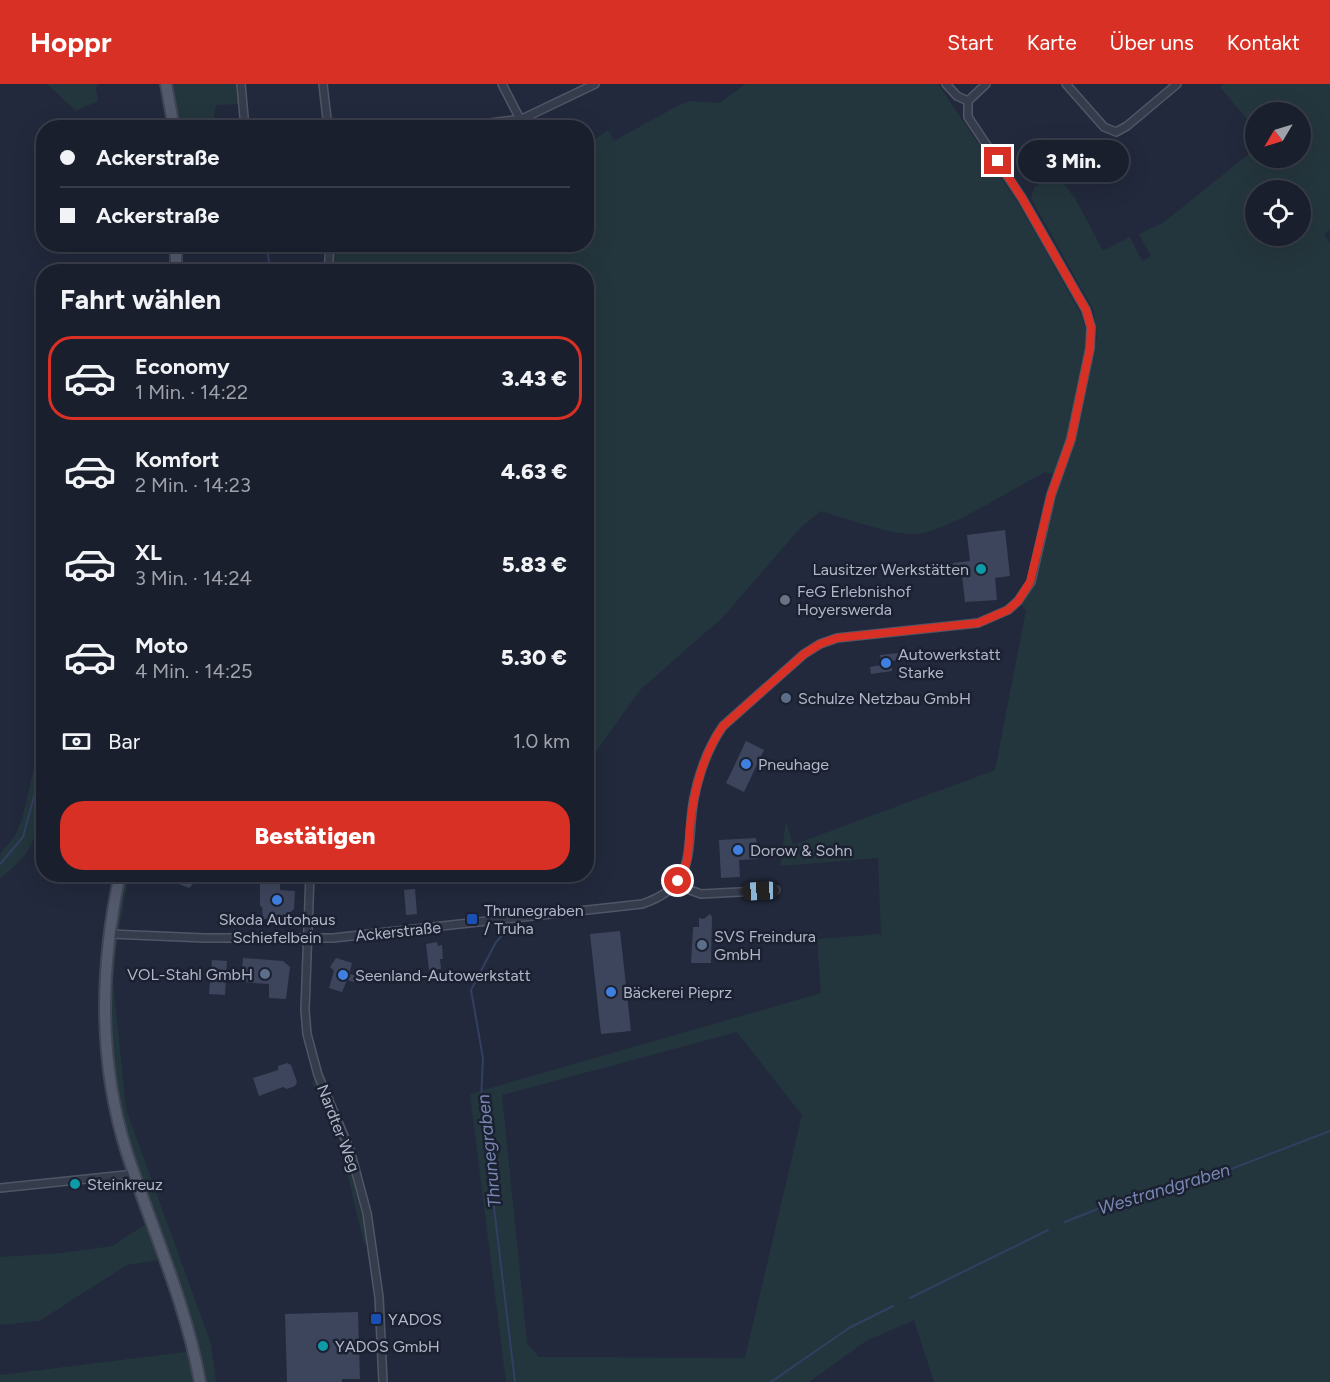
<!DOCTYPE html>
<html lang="de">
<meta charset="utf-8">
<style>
body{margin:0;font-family:Figtree,sans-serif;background:#232735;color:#f1f3f6;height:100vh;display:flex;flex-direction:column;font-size:22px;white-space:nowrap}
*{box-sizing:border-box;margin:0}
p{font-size:20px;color:#9fa2aa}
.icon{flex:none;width:33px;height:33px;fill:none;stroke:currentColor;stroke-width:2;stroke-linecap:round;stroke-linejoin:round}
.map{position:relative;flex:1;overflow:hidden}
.side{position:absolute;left:36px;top:180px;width:558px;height:618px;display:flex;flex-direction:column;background:#1a1f2d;border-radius:24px;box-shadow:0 6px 24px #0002,0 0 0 2px #383d49}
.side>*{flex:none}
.hud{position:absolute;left:36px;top:36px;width:558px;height:132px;border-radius:24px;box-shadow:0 6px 24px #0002,0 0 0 2px #383d49;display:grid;align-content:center;height:132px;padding:0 24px;background:#1a1f2d}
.needle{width:39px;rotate:232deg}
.buttons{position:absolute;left:1245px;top:18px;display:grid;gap:12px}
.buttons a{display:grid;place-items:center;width:66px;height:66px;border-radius:50%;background:#1a1f2d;box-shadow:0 6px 24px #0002,0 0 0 2px #383d49;font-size:30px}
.end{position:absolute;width:27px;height:27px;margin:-14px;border:8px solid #d93025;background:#fff;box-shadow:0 0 0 3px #fff}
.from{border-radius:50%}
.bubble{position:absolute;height:42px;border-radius:21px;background:#1a1f2d;box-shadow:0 6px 24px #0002,0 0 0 2px #383d49;font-size:20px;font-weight:800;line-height:42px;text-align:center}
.car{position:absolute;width:18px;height:36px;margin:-18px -9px;border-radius:8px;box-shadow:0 0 4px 2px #0007;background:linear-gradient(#222 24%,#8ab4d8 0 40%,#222 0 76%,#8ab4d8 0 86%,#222 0)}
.hud b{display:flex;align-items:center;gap:21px;height:57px;font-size:22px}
.hud b+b{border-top:2px solid #383d49}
.hud i{width:15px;height:15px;background:#f1f3f6}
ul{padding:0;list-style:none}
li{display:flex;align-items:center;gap:18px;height:84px;margin:0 12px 9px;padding:0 12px;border:3px solid transparent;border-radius:24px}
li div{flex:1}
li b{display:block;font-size:22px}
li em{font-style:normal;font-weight:800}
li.active{border-color:#d93025}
li>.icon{width:54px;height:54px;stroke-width:1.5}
h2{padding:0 24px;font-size:27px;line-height:72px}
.pay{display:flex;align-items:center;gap:15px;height:66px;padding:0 24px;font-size:22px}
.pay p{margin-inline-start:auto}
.primary-button{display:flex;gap:12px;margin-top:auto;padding:12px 24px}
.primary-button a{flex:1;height:69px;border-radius:24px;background:#d93025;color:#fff;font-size:24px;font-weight:800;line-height:69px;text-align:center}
header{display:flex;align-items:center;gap:36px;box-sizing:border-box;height:84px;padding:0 30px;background:#d93025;color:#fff}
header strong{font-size:28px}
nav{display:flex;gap:33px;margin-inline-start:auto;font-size:21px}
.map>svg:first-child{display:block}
.green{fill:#24363d;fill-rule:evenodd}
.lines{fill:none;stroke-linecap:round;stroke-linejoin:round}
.stream{stroke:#333f62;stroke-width:2}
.building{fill:#3d455c}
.minor-casing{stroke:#515667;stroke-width:10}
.primary-casing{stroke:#3f4555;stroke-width:14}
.minor{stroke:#353c4c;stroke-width:7}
.primary{stroke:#535a6c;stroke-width:10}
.route{stroke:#d93025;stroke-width:8}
.culture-dot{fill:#0f9aa8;stroke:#1b2131;stroke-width:2}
.worship-dot{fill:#6b7280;stroke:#1b2131;stroke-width:2}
.shop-dot{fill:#3f7fe0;stroke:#1b2131;stroke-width:2}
.service-dot{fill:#5c6f8a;stroke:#1b2131;stroke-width:2}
.transit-dot{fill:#1a4fb4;stroke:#1b2131;stroke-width:2}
.labels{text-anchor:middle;stroke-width:5;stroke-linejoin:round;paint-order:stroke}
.poi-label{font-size:16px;fill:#b1b6c8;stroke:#1b2131;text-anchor:start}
.street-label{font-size:16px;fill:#b1b6c8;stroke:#1b2131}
.water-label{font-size:18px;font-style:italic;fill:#7787b2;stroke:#1b2131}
</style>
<header>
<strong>Hoppr</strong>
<nav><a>Start</a><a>Karte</a><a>Über uns</a><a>Kontakt</a></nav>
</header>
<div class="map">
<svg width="1330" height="1298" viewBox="0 0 1330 1298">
<rect width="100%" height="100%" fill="#22293c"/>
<!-- green -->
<path class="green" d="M47 0H98L96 4 98 17 76 27Z
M166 0H241L243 20 216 21 212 43H174Z
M746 0H938L1015 114 1041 159 1082 232 1090 264 1097 256 1094 227 1031 114 1034 104 1055 88 1075 114 1103 167 1130 153 1142 177 1151 172 1139 150 1163 139 1255 65 1256 74H1300V28H1256L1255 45 1220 3 1224 0H1330V146L1324 150 1330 160V1298H934L914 1236 866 1257 809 1298H506L470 1010 821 909 817 855 881 850 878 774 780 782 786 737 793 761 995 686 1026 527 1018 517 1025 508 1056 391 1045 388C1016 403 945 449 915 450 890 451 845 434 821 427L801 443 723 533 641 605 587 680 586 188H330L331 161 586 160 587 61 608 46 614 57 679 21 691 17 719 19ZM1256 106H1300V152H1256ZM737 948 802 1031 745 1274 539 1273 527 1259 502 1011Z
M43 647C44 681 47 731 31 761 25 774 11 785 0 795V770L16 750 22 735Z
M120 791H129L118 851 113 897 125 1016 127 1028 211 1260 216 1298H0V1291L193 1267 165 1175 127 1181 39 1237 0 1241V1173L61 1169 112 1162 151 1137 115 1022 105 927Z
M316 995C326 1017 354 1069 352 1092L369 1159 364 1160 340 1058 312 998Z"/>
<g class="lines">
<!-- stream -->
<path class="stream" d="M267 160 270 188
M0 780 23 753 44 675
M506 847 496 858 471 906 483 974 481 1015 515 1298
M1065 1138 1105 1122 1192 1100 1330 1047
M910 1214 1048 1146
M771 1298 849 1244 893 1222"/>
</g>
<!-- building -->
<path class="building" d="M1005 446 1010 492 995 494 997 516 965 518 962 491 954 492 953 479 970 477 967 451Z
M899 569 900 576 891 577 892 587 871 590 870 583 882 581 880 571Z
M746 657 764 666 744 708 726 699Z
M756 754 758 775 739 776 740 793 721 794 719 756Z
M175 790H197L196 797 189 804 179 800Z
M260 791H280V806L295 807 294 825 282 835H263L262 823 260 822Z
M415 805 417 830 406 831 404 806Z
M710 830 712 833 711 879H691L693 843H699V834L704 835Z
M620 847 631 947 601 950 590 850Z
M437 858 438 862 442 861 443 875H440L441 885 429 886 426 860Z
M243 874 283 877 290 883 286 915 269 914V900L241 898Z
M336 874 352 879 349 890 357 892 354 898 347 896 342 908 329 904 334 887 330 883Z
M212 876 227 877 225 911 209 910Z
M287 979 291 981 297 998 295 1002 287 1005 283 1003 259 1012 253 994 278 986V982Z
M358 1228 360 1295H342V1298H287L285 1230Z"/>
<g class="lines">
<defs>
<path id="minor" d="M241 0 245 44
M323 0 328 44
M502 0 520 35
M946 0 957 12 968 17
M1066 0 1104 43 1116 48 1127 42 1177 0
M968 17 986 0
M448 44 522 35 595 0
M328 188 330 160
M310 790 305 926 307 950 318 991 350 1066 367 1129 379 1213 383 1298
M678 797 690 806 701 810 776 806
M110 850 205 854H333L642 820C700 801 685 762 694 714 699 689 709 662 723 642L804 570 820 560 837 554 978 539 1008 526 1018 517 1031 498 1051 411 1071 355 1090 264 1091 243 1086 226 1022 114 968 33V17
M0 1104 135 1090"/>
<path id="primary" d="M166 0 174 44
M176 188V160
M120 790C100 883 98 978 127 1069 152 1145 186 1219 200 1298"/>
</defs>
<!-- minor casing -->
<use href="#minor" class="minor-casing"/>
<!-- primary casing -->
<use href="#primary" class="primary-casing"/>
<!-- minor -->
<use href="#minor" class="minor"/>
<!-- primary -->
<use href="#primary" class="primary"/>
</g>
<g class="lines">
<!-- route -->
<path class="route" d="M678 797C690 780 688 764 690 743 693 709 703 670 723 642L804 570 820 560 837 554 978 539 1008 526 1018 517 1030 498 1051 411 1071 355 1090 264 1091 243 1086 226 1022 114 998 77"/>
</g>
<!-- markers -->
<g class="culture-dot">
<circle cx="981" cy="485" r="6"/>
<circle cx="75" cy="1100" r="6"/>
<circle cx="323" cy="1262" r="6"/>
</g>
<circle class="worship-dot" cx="785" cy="516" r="6"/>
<g class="shop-dot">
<circle cx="886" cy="579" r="6"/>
<circle cx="746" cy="680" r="6"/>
<circle cx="738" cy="766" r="6"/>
<circle cx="277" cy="816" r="6"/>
<circle cx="343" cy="891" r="6"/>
<circle cx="611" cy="908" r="6"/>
</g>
<g class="service-dot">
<circle cx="786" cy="614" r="6"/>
<circle cx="702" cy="861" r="6"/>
<circle cx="265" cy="890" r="6"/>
</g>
<g class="transit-dot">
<rect x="466" y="829" width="12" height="12" rx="3"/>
<rect x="370" y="1229" width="12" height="12" rx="3"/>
</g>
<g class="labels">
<!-- poi labels -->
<g class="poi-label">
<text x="969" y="491" text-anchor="end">Lausitzer Werkstätten</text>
<text x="797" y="513">FeG Erlebnishof<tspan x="797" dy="18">Hoyerswerda</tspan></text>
<text x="898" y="576">Autowerkstatt<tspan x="898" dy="18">Starke</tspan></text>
<text x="798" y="620">Schulze Netzbau GmbH</text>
<text x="758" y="686">Pneuhage</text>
<text x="750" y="772">Dorow &amp; Sohn</text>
<text x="484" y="832">Thrunegraben<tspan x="484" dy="18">/ Truha</tspan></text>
<text x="277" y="841" text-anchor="middle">Skoda Autohaus<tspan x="277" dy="18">Schiefelbein</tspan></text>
<text x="714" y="858">SVS Freindura<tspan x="714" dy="18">GmbH</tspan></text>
<text x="253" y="896" text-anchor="end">VOL-Stahl GmbH</text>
<text x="355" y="897">Seenland-Autowerkstatt</text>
<text x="623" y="914">Bäckerei Pieprz</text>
<text x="87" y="1106">Steinkreuz</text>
<text x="388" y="1241">YADOS</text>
<text x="335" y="1268">YADOS GmbH</text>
</g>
<!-- street labels -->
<g class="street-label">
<text transform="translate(398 847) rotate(-6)" y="6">Ackerstraße</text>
<text transform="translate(339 1044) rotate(69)" y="6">Nardter Weg</text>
</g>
<!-- water labels -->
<g class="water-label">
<text transform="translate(489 1067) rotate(-96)" y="6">Thrunegraben</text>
<text transform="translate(1164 1105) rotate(-17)" y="6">Westrandgraben</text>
</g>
</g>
</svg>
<div class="buttons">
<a><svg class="needle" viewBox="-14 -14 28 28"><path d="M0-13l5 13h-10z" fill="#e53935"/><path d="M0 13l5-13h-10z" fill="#9fa2aa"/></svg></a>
<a><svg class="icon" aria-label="locate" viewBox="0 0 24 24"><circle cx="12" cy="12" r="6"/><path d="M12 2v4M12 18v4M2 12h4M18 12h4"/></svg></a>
</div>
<i class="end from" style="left:678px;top:797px"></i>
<i class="end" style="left:998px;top:77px"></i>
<div class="bubble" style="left:1018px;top:56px;width:111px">3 Min.</div>
<i class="car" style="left:760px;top:807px;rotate:267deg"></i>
<div class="hud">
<b><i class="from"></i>Ackerstraße</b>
<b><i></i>Ackerstraße</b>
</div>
<section class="side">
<h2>Fahrt wählen</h2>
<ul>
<li class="active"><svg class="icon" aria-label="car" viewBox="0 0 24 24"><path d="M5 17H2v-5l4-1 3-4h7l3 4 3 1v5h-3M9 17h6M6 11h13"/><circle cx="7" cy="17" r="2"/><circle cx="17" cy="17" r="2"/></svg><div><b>Economy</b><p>1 Min. · 14:22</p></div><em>3.43 €</em></li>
<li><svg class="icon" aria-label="car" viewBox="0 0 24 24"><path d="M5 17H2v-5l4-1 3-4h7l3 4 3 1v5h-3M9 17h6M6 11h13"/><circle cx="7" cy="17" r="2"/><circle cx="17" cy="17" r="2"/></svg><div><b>Komfort</b><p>2 Min. · 14:23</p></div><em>4.63 €</em></li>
<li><svg class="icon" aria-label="car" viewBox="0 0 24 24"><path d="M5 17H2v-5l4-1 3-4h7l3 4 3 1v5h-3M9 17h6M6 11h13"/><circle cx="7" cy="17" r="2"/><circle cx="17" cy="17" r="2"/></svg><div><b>XL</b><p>3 Min. · 14:24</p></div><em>5.83 €</em></li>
<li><svg class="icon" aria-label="car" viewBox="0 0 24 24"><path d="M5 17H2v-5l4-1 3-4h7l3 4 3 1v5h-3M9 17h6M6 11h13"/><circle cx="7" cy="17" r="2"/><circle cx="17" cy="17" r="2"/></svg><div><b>Moto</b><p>4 Min. · 14:25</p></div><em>5.30 €</em></li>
</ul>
<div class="pay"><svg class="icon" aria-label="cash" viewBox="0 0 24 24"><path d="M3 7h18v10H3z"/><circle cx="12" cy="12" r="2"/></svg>Bar<p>1.0 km</p></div>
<div class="primary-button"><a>Bestätigen</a></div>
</section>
</div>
